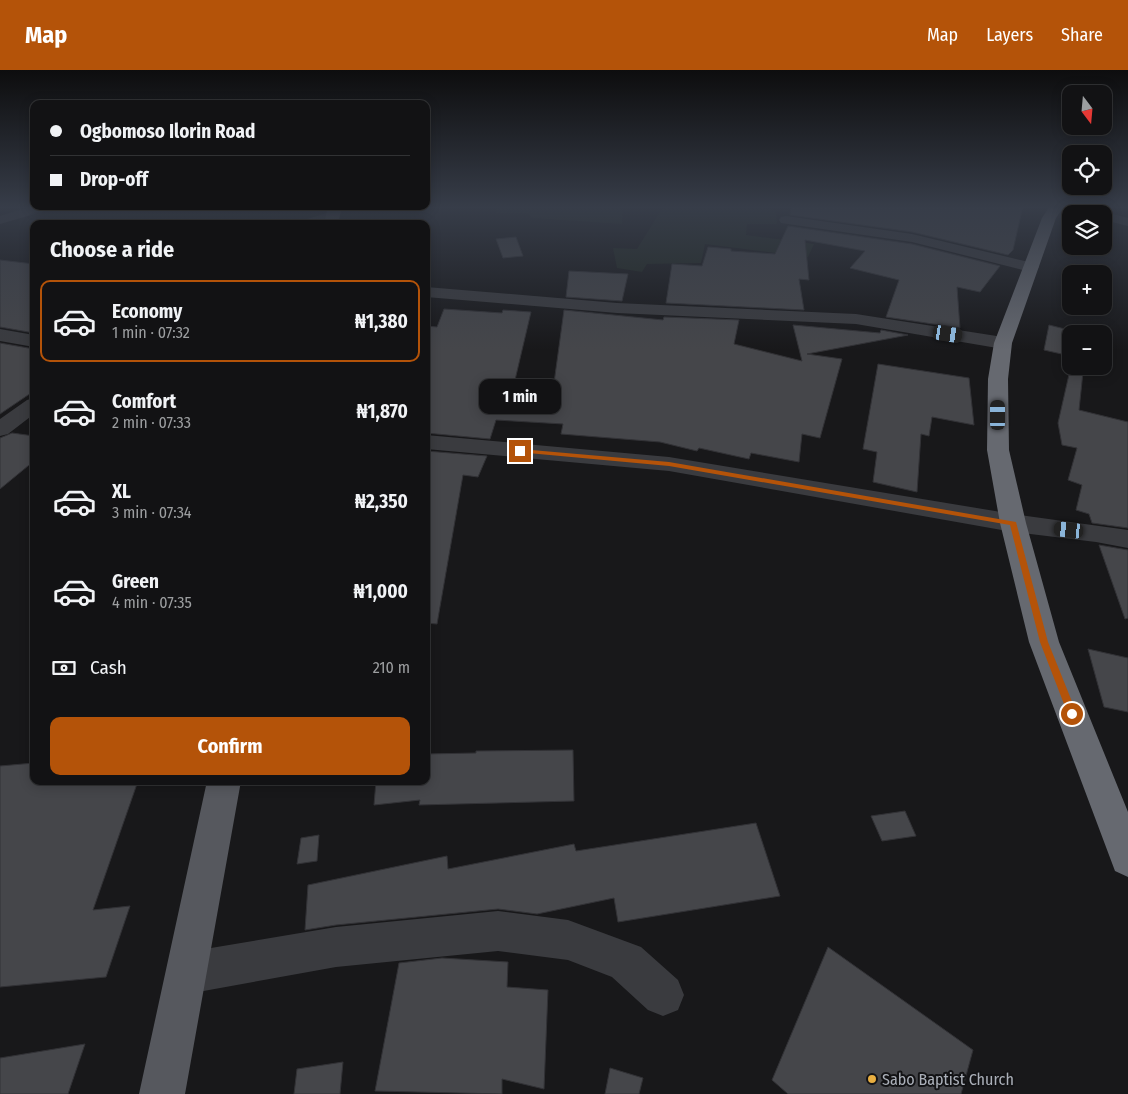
<!DOCTYPE html>
<meta charset="utf-8">
<style>
body{margin:0;font-family:"Fira Sans Condensed",sans-serif;background:#1b1b1d;color:#f1f3f6;height:100vh;display:flex;flex-direction:column;font-size:19px;white-space:nowrap}
*{box-sizing:border-box;margin:0}
p{font-size:16px;color:#9c9ea0}
.icon{flex:none;width:28px;height:28px;fill:none;stroke:currentColor;stroke-width:2;stroke-linecap:round;stroke-linejoin:round}
.map{position:relative;flex:1;overflow:hidden}
.drawer{position:absolute;left:30px;top:150px;width:400px;height:565px;display:flex;flex-direction:column;background:#121214;border-radius:10px;box-shadow:0 2px 12px #0003,0 0 0 1px #313234}
.drawer>*{flex:none}
.banner{position:absolute;left:30px;top:30px;width:400px;height:110px;border-radius:10px;box-shadow:0 2px 12px #0003,0 0 0 1px #313234;display:grid;align-content:center;height:110px;padding:0 20px;background:#121214}
.needle{width:32px;rotate:164deg}
.tools{position:absolute;left:1062px;top:15px;display:grid;gap:10px}
.tools a{display:grid;place-items:center;width:50px;height:50px;border-radius:10px;background:#121214;box-shadow:0 2px 12px #0003,0 0 0 1px #313234;font-size:25px}
.end{position:absolute;width:22px;height:22px;margin:-11px;border:6px solid #b45309;background:#fff;box-shadow:0 0 0 2px #fff}
.from{border-radius:50%}
.bubble{position:absolute;height:35px;border-radius:10px;background:#121214;box-shadow:0 2px 12px #0003,0 0 0 1px #313234;font-size:16px;font-weight:700;line-height:35px;text-align:center}
.car{position:absolute;width:15px;height:30px;margin:-15px -8px;border-radius:6px;box-shadow:0 0 4px 1px #0007;background:linear-gradient(#222 24%,#8ab4d8 0 40%,#222 0 76%,#8ab4d8 0 86%,#222 0)}
.banner b{display:flex;align-items:center;gap:18px;height:48px;font-size:19px}
.banner b+b{border-top:1px solid #313234}
.banner i{width:12px;height:12px;background:#f1f3f6}
ul{padding:0;list-style:none}
li{display:flex;align-items:center;gap:15px;height:82px;margin:0 10px 8px;padding:0 10px;border:2px solid transparent;border-radius:10px}
li div{flex:1}
li b{display:block;font-size:19px}
li em{font-style:normal;font-weight:700}
li.active{border-color:#b45309}
li>.icon{width:45px;height:45px;stroke-width:1.5}
h2{padding:0 20px;font-size:22px;line-height:60px}
.pay{display:flex;align-items:center;gap:12px;height:55px;padding:0 20px;font-size:19px}
.pay p{margin-inline-start:auto}
.action{display:flex;gap:10px;margin-top:auto;padding:10px 20px}
.action a{flex:1;height:58px;border-radius:10px;background:#b45309;color:#fff;font-size:20px;font-weight:700;line-height:58px;text-align:center}
header{display:flex;align-items:center;gap:30px;box-sizing:border-box;height:70px;padding:0 25px;background:#b45309;color:#fff}
header strong{font-size:24px}
nav{display:flex;gap:28px;margin-inline-start:auto;font-size:18px}
.map>svg:first-child{display:block}
.green{fill:#202821}
.building{fill:#45464a;stroke:#323236}
.lines{fill:none;stroke-linecap:round;stroke-linejoin:round}
.minor{fill:#3a3b3f;fill-rule:evenodd}
.major{fill:#56585e;fill-rule:evenodd}
.highway{fill:#666970;fill-rule:evenodd}
.route{fill:#b45309}
.poi-dot{fill:#e9af41;stroke:#131315;stroke-width:2}
.labels{text-anchor:middle;stroke-width:4;stroke-linejoin:round;paint-order:stroke}
.near-poi-label{font-size:16px;fill:#abb0b9;stroke:#131315;text-anchor:start}
</style>
<header>
<strong>Map</strong>
<nav><a>Map</a><a>Layers</a><a>Share</a></nav>
</header>
<div class="map">
<svg width="1128" height="1024" viewBox="0 0 1128 1024">
<rect width="100%" height="100%" fill="#18181a"/>
<!-- green -->
<path class="green" d="M497 136H757L776 141 777 154H747L746 165 814 174 808 187 705 174 701 193 647 194 642 202 617 198 613 178 637 179 663 137 623 136 622 154 532 148 528 143H496Z"/>
<!-- building -->
<path class="building" d="M791 136H1023L1013 180 1008 185 912 162 790 145Z
M788 156 912 174 1000 196 980 222 957 217 960 258 886 247 899 210 850 198 865 181 805 170 809 210 799 209 804 240 666 233 672 194 702 196 708 177 731 179V181L775 184Z
M516 167 523 186 503 188 496 169Z
M0 190 34 194V263L0 257Z
M569 201 628 204 622 231 566 227Z
M444 239 502 243 503 240 531 242 515 310 554 313 564 240 663 250 664 247 739 250 734 274 802 291 793 255 880 263 881 260 908 265 807 284 842 289 820 368 802 364 799 392 751 383 749 389 699 378 697 381 660 372 561 364 563 354 496 350 490 369 426 363V256L437 257Z
M1049 255 1069 260 1066 285 1044 280Z
M0 273 34 279V321L0 344Z
M878 294 969 308 974 355 932 347 929 366 921 364 917 422 873 412 877 382 863 379Z
M1070 300 1083 302 1079 340 1128 352V458L1092 453 1089 444 1076 440 1082 415 1068 410 1077 378 1062 375 1058 353Z
M12 363 34 366V391L0 419V368Z
M426 381 487 386 478 407 463 405 437 554 426 553Z
M1099 475 1128 480V548L1125 549Z
M1088 579 1128 588V642L1104 637Z
M573 680 574 731 419 735 420 730 374 735 376 711H426V684L476 683V681Z
M34 693V711H138L93 840 130 836 106 907 0 917V696Z
M905 741 916 766 882 771 871 746Z
M756 753 780 826 618 852 614 828 537 844 498 839 336 855 305 860 308 815 447 786 448 799 574 774 576 781Z
M319 765 317 791 297 794 301 768Z
M828 877 973 980 961 1024H788L772 1010Z
M442 888 508 892 507 917 548 920 544 1019 502 1009V1024L375 1021 399 893Z
M85 974 68 1024H0V988Z
M343 992 340 1024H294L297 999Z
M610 998 643 1008 639 1024H605Z"/>
<g class="lines">
<!-- minor -->
<path class="minor" d="M32 136H54L52 139 0 154V146Z
M1058 136H1082L1128 148V156L1104 150V144H1079L1060 139Z
M333 141 338 142 340 145C331 156 312 154 299 154L301 151Z
M786 146 912 164 1037 194 1039 197 1037 200 1031 202 912 172 781 153 779 150 781 147Z
M426 217 617 233 856 244 1003 267 1010 269 1012 273 1010 277 1003 279 856 254 617 243 426 227Z
M0 259 34 265V277L0 271Z
M34 328V344L8 364 0 366V349L27 330Z
M426 365 669 387 1013 444 1128 460V478L1096 472 1013 462 669 401 426 379Z
M498 841 568 850 641 877 678 910 684 925 678 940 663 946 648 940 612 907 568 890 498 881 336 897 187 924 172 918 166 903 172 888 187 882 336 857Z"/>
<!-- major -->
<path class="major" d="M328 136H342L338 154H324Z
M207 711H241L185 1024H139Z"/>
<!-- highway -->
<path class="highway" d="M1050 136H1064L1056 148 1012 273 1008 309 1009 380 1026 453 1059 572 1128 742V807L1115 801 1029 572 1000 453 987 380 988 309 994 273 1042 148Z"/>
</g>
<!-- sky -->
<linearGradient id="sky" x2="0" y2="1"><stop stop-color="#0d0d0e"/><stop offset="0.49" stop-color="#373d49"/><stop offset="1" stop-color="#373d49" stop-opacity="0"/></linearGradient>
<rect width="1128" height="280" fill="url(#sky)"/>
<!-- route -->
<path class="route" d="M520 379 669 392 1016 452 1048 572 1077 644 1075 647H1069L1040 572 1010 455 669 396 517 382V379Z"/>
<!-- markers -->
<circle class="poi-dot" cx="872" cy="1009" r="5"/>
<g class="labels">
<!-- near-poi labels -->
<g class="near-poi-label">
<text x="882" y="1015">Sabo Baptist Church</text>
</g>
</g>
</svg>
<div class="tools">
<a><svg class="needle" viewBox="-14 -14 28 28"><path d="M0-13l5 13h-10z" fill="#e53935"/><path d="M0 13l5-13h-10z" fill="#9c9ea0"/></svg></a>
<a><svg class="icon" aria-label="locate" viewBox="0 0 24 24"><circle cx="12" cy="12" r="6"/><path d="M12 2v4M12 18v4M2 12h4M18 12h4"/></svg></a>
<a><svg class="icon" aria-label="layers" viewBox="0 0 24 24"><path d="M12 4l9 5-9 5-9-5zM3 14l9 5 9-5"/></svg></a>
<a>+</a>
<a>−</a>
</div>
<i class="end from" style="left:1072px;top:644px"></i>
<i class="end" style="left:520px;top:381px"></i>
<div class="bubble" style="left:479px;top:309px;width:82px">1 min</div>
<i class="car" style="left:948px;top:264px;rotate:99deg"></i>
<i class="car" style="left:998px;top:345px;rotate:0deg"></i>
<i class="car" style="left:1069px;top:460px;rotate:276deg"></i>
<div class="banner">
<b><i class="from"></i>Ogbomoso Ilorin Road</b>
<b><i></i>Drop-off</b>
</div>
<section class="drawer">
<h2>Choose a ride</h2>
<ul>
<li class="active"><svg class="icon" aria-label="car" viewBox="0 0 24 24"><path d="M5 17H2v-5l4-1 3-4h7l3 4 3 1v5h-3M9 17h6M6 11h13"/><circle cx="7" cy="17" r="2"/><circle cx="17" cy="17" r="2"/></svg><div><b>Economy</b><p>1 min · 07:32</p></div><em>₦1,380</em></li>
<li><svg class="icon" aria-label="car" viewBox="0 0 24 24"><path d="M5 17H2v-5l4-1 3-4h7l3 4 3 1v5h-3M9 17h6M6 11h13"/><circle cx="7" cy="17" r="2"/><circle cx="17" cy="17" r="2"/></svg><div><b>Comfort</b><p>2 min · 07:33</p></div><em>₦1,870</em></li>
<li><svg class="icon" aria-label="car" viewBox="0 0 24 24"><path d="M5 17H2v-5l4-1 3-4h7l3 4 3 1v5h-3M9 17h6M6 11h13"/><circle cx="7" cy="17" r="2"/><circle cx="17" cy="17" r="2"/></svg><div><b>XL</b><p>3 min · 07:34</p></div><em>₦2,350</em></li>
<li><svg class="icon" aria-label="car" viewBox="0 0 24 24"><path d="M5 17H2v-5l4-1 3-4h7l3 4 3 1v5h-3M9 17h6M6 11h13"/><circle cx="7" cy="17" r="2"/><circle cx="17" cy="17" r="2"/></svg><div><b>Green</b><p>4 min · 07:35</p></div><em>₦1,000</em></li>
</ul>
<div class="pay"><svg class="icon" aria-label="cash" viewBox="0 0 24 24"><path d="M3 7h18v10H3z"/><circle cx="12" cy="12" r="2"/></svg>Cash<p>210 m</p></div>
<div class="action"><a>Confirm</a></div>
</section>
</div>
